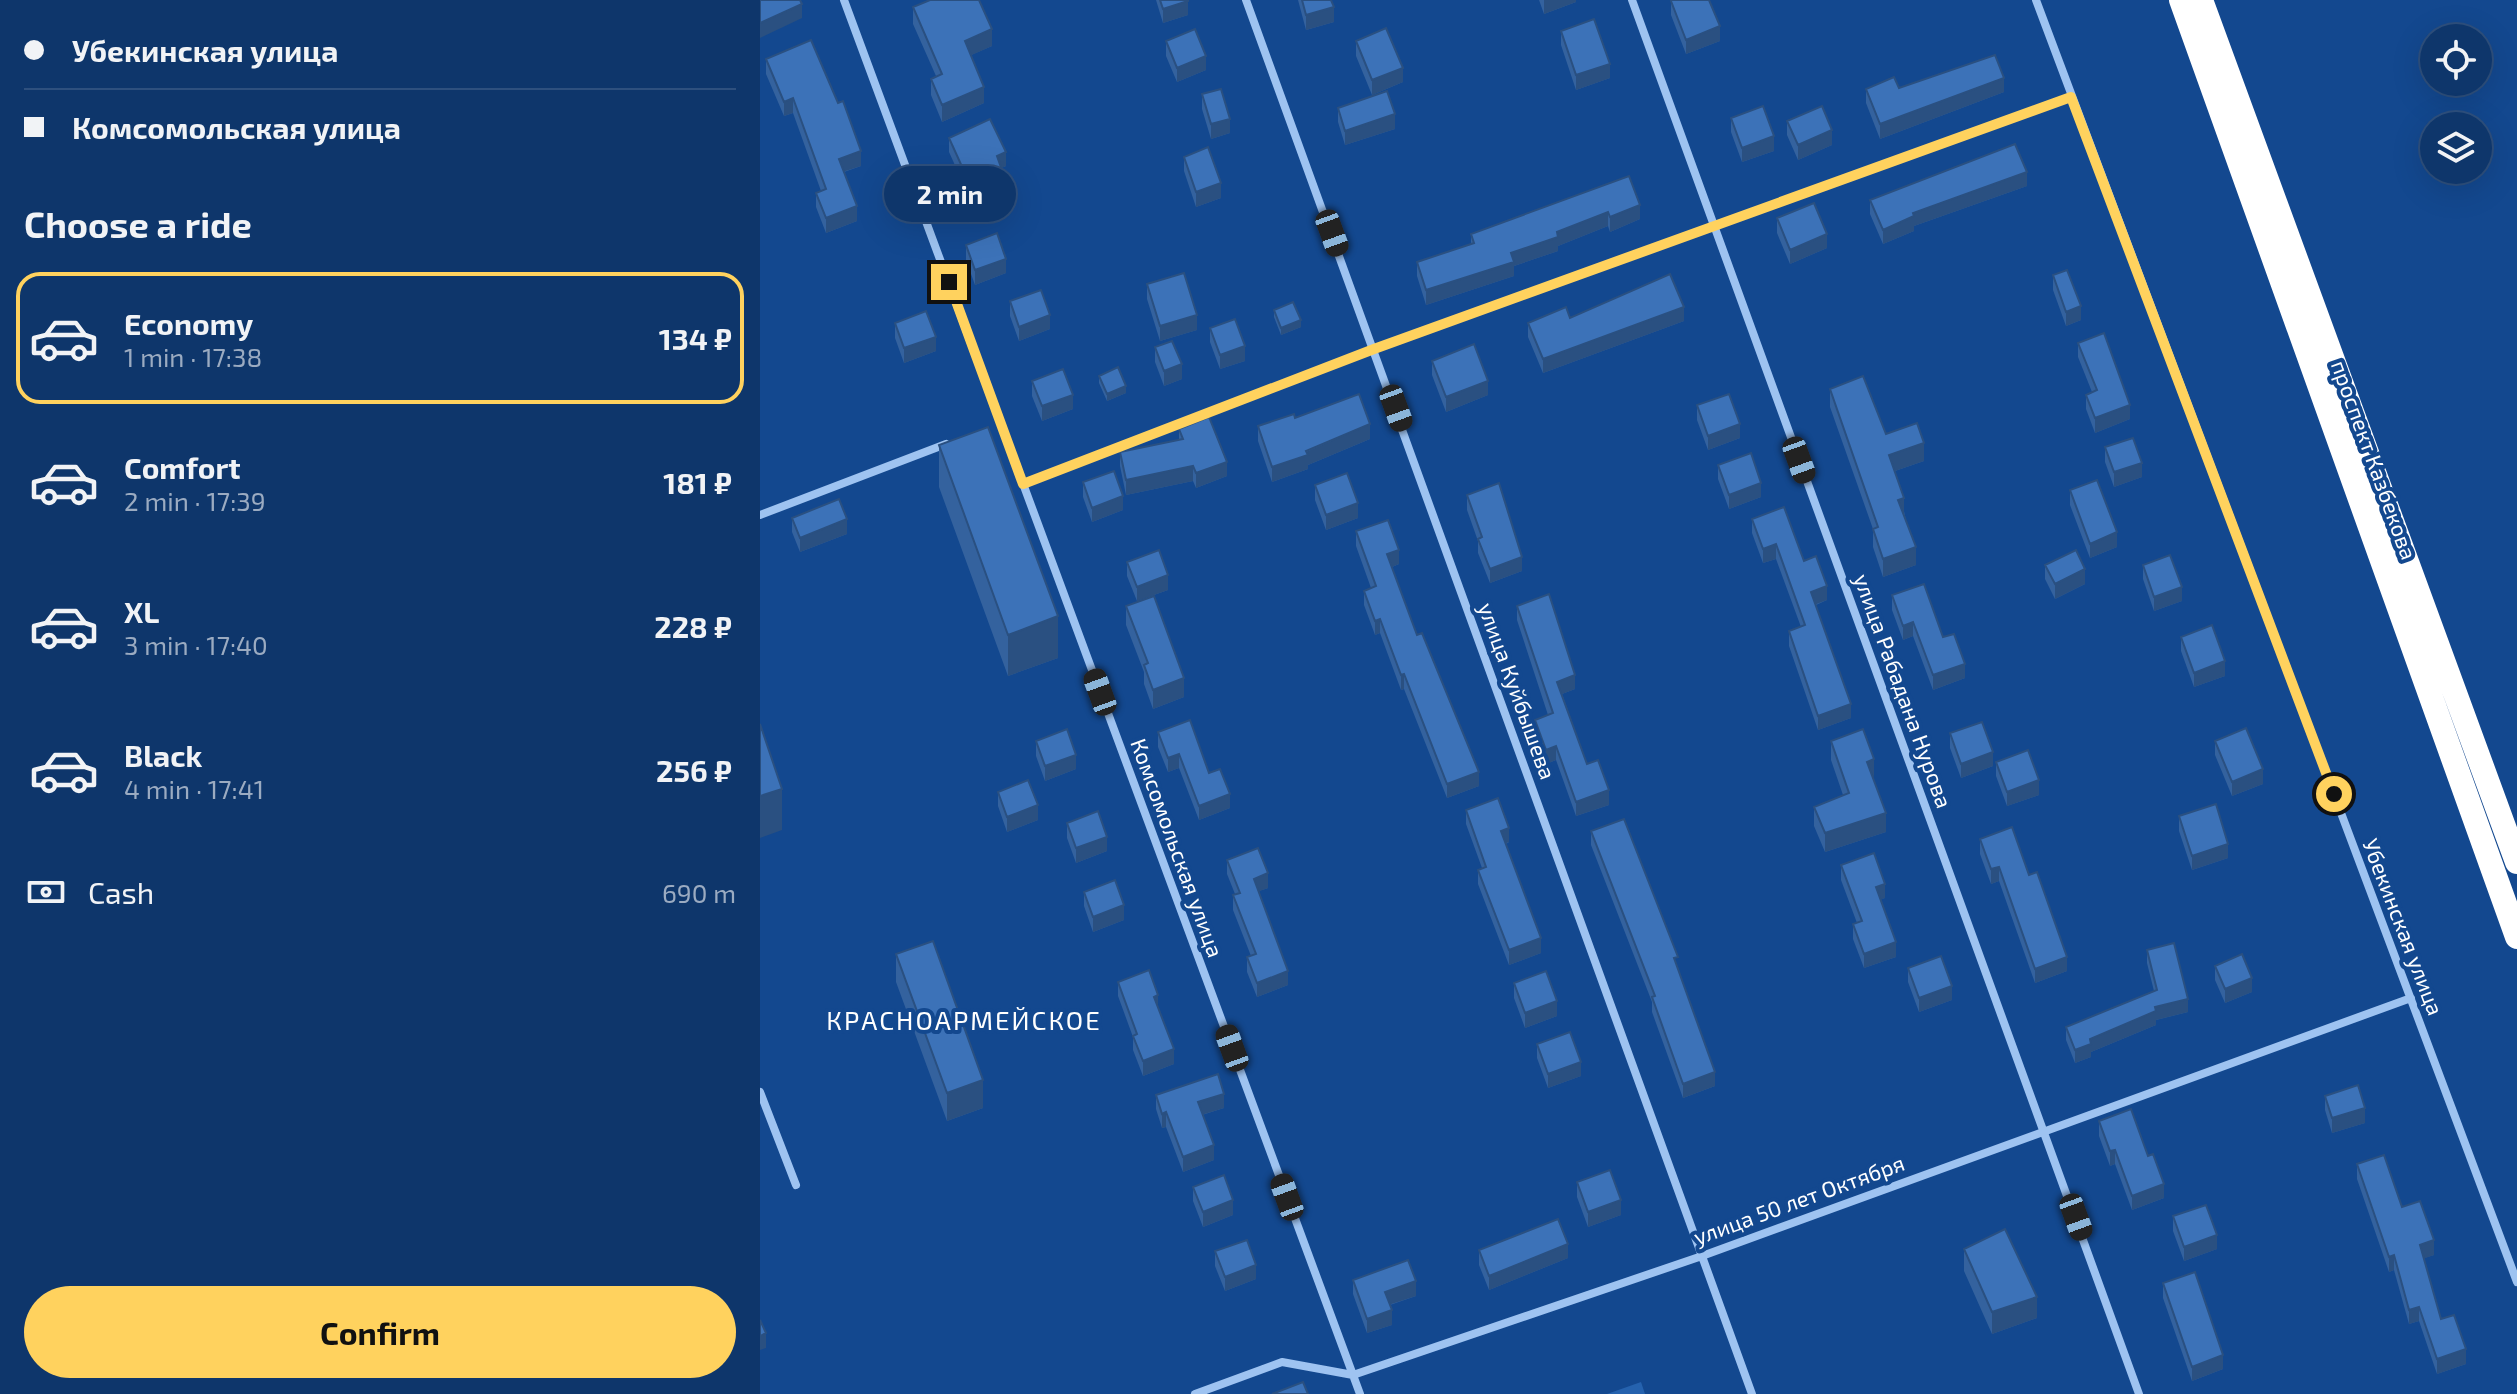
<!DOCTYPE html>
<meta charset="utf-8">
<style>
body{margin:0;font-family:"Exo 2",sans-serif;background:#173e71;color:#f1f3f6;height:100vh;display:flex;flex-direction:column;font-size:30px;white-space:nowrap}
*{box-sizing:border-box;margin:0}
p{font-size:26px;color:#9babc1}
.icon{flex:none;width:44px;height:44px;fill:none;stroke:currentColor;stroke-width:2;stroke-linecap:round;stroke-linejoin:round}
.map{position:relative;flex:1;overflow:hidden}
.details{display:flex;flex-direction:column;background:#0e366b;width:760px}
.details>*{flex:none}
.top-card{display:grid;align-content:center;height:176px;padding:0 24px;background:#0e366b}
.controls{position:absolute;left:1660px;top:24px;display:grid;gap:16px}
.controls a{display:grid;place-items:center;width:72px;height:72px;border-radius:50%;background:#0e366b;box-shadow:0 8px 32px #0002,0 0 0 2px #2e507e;font-size:40px}
.end{position:absolute;width:36px;height:36px;margin:-18px;border:10px solid #ffd25e;background:#111;box-shadow:0 0 0 4px #111}
.from{border-radius:50%}
.bubble{position:absolute;height:56px;border-radius:28px;background:#0e366b;box-shadow:0 8px 32px #0002,0 0 0 2px #2e507e;font-size:26px;font-weight:700;line-height:56px;text-align:center}
.car{position:absolute;width:24px;height:48px;margin:-24px -12px;border-radius:10px;box-shadow:0 0 6px 2px #0007;background:linear-gradient(#222 24%,#8ab4d8 0 40%,#222 0 76%,#8ab4d8 0 86%,#222 0)}
.top-card b{display:flex;align-items:center;gap:28px;height:76px;font-size:30px}
.top-card b+b{border-top:2px solid #2e507e}
.top-card i{width:20px;height:20px;background:#f1f3f6}
ul{padding:0;list-style:none}
li{display:flex;align-items:center;gap:24px;height:132px;margin:0 16px 12px;padding:0 8px;border:4px solid transparent;border-radius:24px}
li div{flex:1}
li b{display:block;font-size:30px}
li em{font-style:normal;font-weight:700}
li.active{border-color:#ffd25e}
li>.icon{width:72px;height:72px;stroke-width:1.5}
h2{padding:0 24px;font-size:36px;line-height:96px}
.pay{display:flex;align-items:center;gap:20px;height:88px;padding:0 24px;font-size:30px}
.pay p{margin-inline-start:auto}
.cta{display:flex;gap:16px;margin-top:auto;padding:16px 24px}
.cta a{flex:1;height:92px;border-radius:48px;background:#ffd25e;color:#111;font-size:32px;font-weight:700;line-height:92px;text-align:center}
main{display:flex;flex:1;min-height:0}
.map>svg:first-child{display:block}
.green{fill:#2562ae}
.lines{fill:none;stroke-linecap:round;stroke-linejoin:round}
.street{stroke:#9ec3f1;stroke-width:8}
.highway{stroke:#fff;stroke-width:24}
.wall{fill:#34629e}
.shaded-wall{fill:#2a5081}
.building{fill:#3c72b8;stroke:#2a5081;stroke-width:2}
.route{stroke:#ffd25e;stroke-width:10}
.labels{text-anchor:middle;stroke-width:8;stroke-linejoin:round;paint-order:stroke}
.street-label{font-size:22px;fill:#fff;stroke:#13488f}
.quarter-label{font-size:26px;letter-spacing:2px;fill:#fff;stroke:#13488f}
</style>
<main>
<section class="details">
<div class="top-card">
<b><i class="from"></i>Убекинская улица</b>
<b><i></i>Комсомольская улица</b>
</div>
<h2>Choose a ride</h2>
<ul>
<li class="active"><svg class="icon" aria-label="car" viewBox="0 0 24 24"><path d="M5 17H2v-5l4-1 3-4h7l3 4 3 1v5h-3M9 17h6M6 11h13"/><circle cx="7" cy="17" r="2"/><circle cx="17" cy="17" r="2"/></svg><div><b>Economy</b><p>1 min · 17:38</p></div><em>134 ₽</em></li>
<li><svg class="icon" aria-label="car" viewBox="0 0 24 24"><path d="M5 17H2v-5l4-1 3-4h7l3 4 3 1v5h-3M9 17h6M6 11h13"/><circle cx="7" cy="17" r="2"/><circle cx="17" cy="17" r="2"/></svg><div><b>Comfort</b><p>2 min · 17:39</p></div><em>181 ₽</em></li>
<li><svg class="icon" aria-label="car" viewBox="0 0 24 24"><path d="M5 17H2v-5l4-1 3-4h7l3 4 3 1v5h-3M9 17h6M6 11h13"/><circle cx="7" cy="17" r="2"/><circle cx="17" cy="17" r="2"/></svg><div><b>XL</b><p>3 min · 17:40</p></div><em>228 ₽</em></li>
<li><svg class="icon" aria-label="car" viewBox="0 0 24 24"><path d="M5 17H2v-5l4-1 3-4h7l3 4 3 1v5h-3M9 17h6M6 11h13"/><circle cx="7" cy="17" r="2"/><circle cx="17" cy="17" r="2"/></svg><div><b>Black</b><p>4 min · 17:41</p></div><em>256 ₽</em></li>
</ul>
<div class="pay"><svg class="icon" aria-label="cash" viewBox="0 0 24 24"><path d="M3 7h18v10H3z"/><circle cx="12" cy="12" r="2"/></svg>Cash<p>690 m</p></div>
<div class="cta"><a>Confirm</a></div>
</section>
<div class="map">
<svg width="1757" height="1394" viewBox="0 0 1757 1394">
<rect width="100%" height="100%" fill="#13488f"/>
<!-- green -->
<path class="green" d="M881 1382 885 1394H847Z"/>
<g class="lines">
<!-- street -->
<path class="street" d="M84 0 600 1394
M486 0 992 1394
M872 0 1379 1394
M1276 0 1757 1282
M263 484 614 349 1311 97
M0 515 186 444
M0 1092 36 1185
M435 1394 522 1362 593 1375 942 1256 1651 998"/>
<!-- highway -->
<path class="highway" d="M1421 0 1757 937
M1441 0 1757 862"/>
</g>
<!-- wall -->
<path class="wall" d="M396 0H428V15L403 23Z
M538 0H571L574 22 546 30Z
M779 0H816V2L784 14Z
M911 1 960 41 926 54 911 15Z
M153 7 232 46 211 55 224 103 182 122 171 95V79L176 76 153 24Z
M801 31 850 78 816 90 801 45Z
M406 41 446 70 417 82 406 56Z
M596 41 643 82 612 95 596 56Z
M6 59 101 166 84 172 97 221 66 233 56 207V193L61 191 33 113 24 116 6 74Z
M1139 88 1244 92 1120 139 1106 103V89Z
M442 94 470 133 451 139 442 109Z
M578 108 635 129 585 145 578 122Z
M971 118 1014 151 982 162 971 132Z
M1027 121 1072 145 1038 160 1027 135Z
M189 138 246 166 241 168 249 205 218 216 189 152Z
M424 157 461 198 436 207 424 171Z
M869 176 880 219 850 232 848 226 798 246V251L754 266V276L666 305 657 276V262L711 244V234Z
M1267 186 1154 226V231L1123 244 1110 214V200Z
M1017 218 1067 248 1030 264 1017 233Z
M206 245 246 273 215 285 206 260Z
M1293 275 1321 320 1306 326 1293 290Z
M387 284 437 330 400 341 387 299Z
M250 301 290 329 259 341 250 316Z
M514 310 541 327 521 335 514 317Z
M810 318 924 321 783 373 768 337V323Z
M135 323 176 351 144 363 135 338Z
M450 328 485 361 460 369 450 342Z
M1318 343 1370 419 1335 433 1326 409V395L1332 392 1318 357Z
M395 347 422 379 404 386 395 362Z
M672 361 728 395 686 412 672 375Z
M339 376 366 393 347 401 339 383Z
M272 381 313 409 282 421 272 396Z
M1070 389 1126 434 1164 461 1135 471 1156 565 1123 577 1113 547V529L1070 407Z
M937 405 980 438 948 450 937 420Z
M535 418 610 439 548 465V469L512 482 498 441V426Z
M419 429 467 476 436 488 433 481 366 495 360 466V452L419 440Z
M179 445 298 658 248 676 179 487Z
M1345 447 1382 477 1354 487 1345 462Z
M958 465 1001 497 969 509 958 479Z
M323 482 363 510 332 522 323 497Z
M555 485 598 518 566 530 555 500Z
M1310 490 1357 547 1330 558 1310 505Z
M707 495 762 571 730 583 718 553V541L707 510Z
M32 518 87 534 40 552 32 532Z
M992 519 1044 561 1067 600 1056 605 1091 718 1058 730 1029 646V631L1041 627 1016 559 1003 563 992 533Z
M596 531 639 564 632 567 657 635 719 786 687 798 644 689 641 690 620 633 615 635 604 605V591L611 588 596 546Z
M367 562 408 590 377 601 367 576Z
M1285 565 1325 584 1295 599 1285 579Z
M1383 565 1422 601 1394 611 1383 579Z
M1132 595 1183 637 1205 678 1173 690 1153 636 1143 640 1132 610Z
M366 606 424 697 393 709 384 684V672L366 625Z
M757 606 815 689 802 694 827 764 849 805 816 816 796 760 786 764 775 734V720L788 715 757 620Z
M1421 637 1465 676 1434 687 1421 651Z
M398 732 470 808 439 820 419 768 408 772 398 747Z
M1190 733 1233 766 1201 778 1190 748Z
M276 741 316 769 285 781 276 756Z
M1071 741 1113 779 1126 832 1065 852 1054 826V807L1083 795 1071 760Z
M1455 741 1503 784 1472 796 1455 755Z
M1236 762 1279 795 1247 806 1236 776Z
M238 792 278 820 247 832 238 806Z
M706 810 749 842 746 844 781 953 749 965 718 884V870L722 868 706 824Z
M1419 816 1468 858 1432 870 1419 831Z
M307 823 347 851 316 863 307 838Z
M831 831 918 968 955 1086 923 1098 892 1012V1002L831 845Z
M1220 839 1269 875 1307 971 1275 983 1239 881 1231 884 1220 854Z
M467 860 508 888 499 891 528 985 497 997 487 972V957L491 956 473 910V895L475 894 467 874Z
M1081 865 1125 898 1121 899 1136 957 1104 968 1093 939V924L1097 923 1081 880Z
M324 892 364 920 333 932 324 906Z
M1387 950 1428 1012 1396 1020V1025L1331 1052V1057L1315 1063 1306 1040V1027L1394 991 1387 963Z
M136 954 223 1108 187 1121 136 982Z
M1455 966 1492 992 1465 1003 1455 980Z
M1148 968 1192 1000 1159 1012 1148 982Z
M358 982 398 1009 414 1064 383 1076 373 1050V1037L358 996Z
M754 983 797 1016 765 1028 754 998Z
M777 1044 821 1076 788 1088 777 1058Z
M396 1095 464 1108 442 1115 454 1160 423 1172 406 1127 402 1128 396 1109Z
M1565 1096 1605 1123 1572 1133 1565 1110Z
M1339 1121 1388 1156 1404 1198 1372 1210 1355 1164 1350 1166 1339 1136Z
M1597 1164 1642 1207 1674 1255 1664 1258 1681 1319 1706 1364 1677 1374 1659 1321 1649 1324 1634 1270 1629 1272 1597 1179Z
M817 1182 861 1215 828 1227 817 1197Z
M433 1187 473 1215 443 1227 433 1201Z
M1413 1216 1457 1249 1424 1261 1413 1231Z
M1204 1249 1277 1318 1232 1334 1204 1271Z
M719 1250 808 1258 729 1290 719 1265Z
M455 1251 496 1279 465 1291 455 1266Z
M593 1280 656 1296 630 1305 632 1325 607 1333 593 1294Z
M1403 1283 1463 1369 1432 1381 1403 1298Z"/>
<!-- shaded-wall -->
<path class="shaded-wall" d="M784 0H816V2L784 14Z
M428 1V15L403 23V9Z
M42 4V18L0 38V23Z
M574 7V22L546 30V15Z
M960 26V41L926 54V40Z
M232 29V46L205 58V41Z
M446 56V70L417 82V68Z
M850 64V78L816 90V75Z
M643 68V82L612 95V80Z
M1244 78V92L1120 139V124Z
M224 87V103L182 122V105Z
M33 98V113L24 116V102Z
M635 114V129L585 145V131Z
M470 119V133L451 139V124Z
M1072 130V145L1038 160V145Z
M1014 136V151L982 162V148Z
M101 151V166L79 173V159Z
M246 152V166L237 170V156Z
M1267 172V186L1154 226V231L1123 244V230L1153 213Z
M461 183V198L436 207V192Z
M249 190V205L218 216V202Z
M880 205V219L850 232V217Z
M97 206V221L66 233V218Z
M848 212V226L798 246V251L754 266V276L666 305V290L797 232Z
M1067 234V248L1030 264V250Z
M246 259V273L215 285V270Z
M1321 306V320L1306 326V312Z
M924 307V321L783 373V359Z
M290 315V329L259 341V327Z
M437 315V330L400 341V326Z
M541 320V327L521 335V328Z
M176 337V351L144 363V348Z
M485 346V361L460 369V355Z
M422 364V379L404 386V371Z
M728 381V395L686 412V397Z
M366 386V393L347 401V394Z
M313 395V409L282 421V406Z
M1370 405V419L1335 433V418Z
M610 424V439L548 465V469L512 482V467Z
M980 424V438L948 450V436Z
M1164 443V461L1129 473V455Z
M467 462V476L436 488V473Z
M1382 463V477L1354 487V472Z
M433 466V481L366 495V480Z
M1001 483V497L969 509V495Z
M363 496V510L332 522V508Z
M1144 498V516L1138 500Z
M598 503V518L566 530V515Z
M87 519V534L40 552V538Z
M1357 532V547L1330 558V544Z
M1016 544V559L1003 563V549Z
M1156 547V565L1123 577V559Z
M639 550V564L627 569V554Z
M762 557V571L730 583V569Z
M1325 569V584L1295 599V584Z
M408 575V590L377 601V587Z
M1067 586V600L1051 606V592Z
M1422 587V601L1394 611V597Z
M298 616V658L248 676V635Z
M620 619V633L615 635V621Z
M1153 622V636L1143 640V626Z
M1465 661V676L1434 687V673Z
M1205 664V678L1173 690V675Z
M644 674V689L641 690V675Z
M815 675V689L797 696V682Z
M424 678V697L393 709V690Z
M1091 704V718L1058 730V716Z
M796 746V760L786 764V750Z
M1233 752V766L1201 778V764Z
M419 754V768L408 772V758Z
M316 755V769L285 781V766Z
M1114 759V778L1107 762Z
M1503 769V784L1472 796V782Z
M719 772V786L687 798V784Z
M1279 780V795L1247 806V792Z
M22 789V830L0 838V796Z
M849 790V805L816 816V802Z
M470 794V808L439 820V806Z
M278 805V820L247 832V817Z
M1126 813V832L1065 852V833Z
M749 828V842L741 845V831Z
M347 837V851L316 863V848Z
M1468 844V858L1432 870V856Z
M1239 867V881L1231 884V869Z
M508 873V888L494 893V879Z
M1125 884V898L1116 901V887Z
M364 905V920L333 932V917Z
M781 938V953L749 965V950Z
M1136 942V957L1104 968V954Z
M1307 957V971L1275 983V969Z
M528 971V985L497 997V983Z
M1492 978V992L1465 1003V989Z
M1192 986V1000L1159 1012V998Z
M398 995V1010L394 997Z
M1428 999V1012L1396 1020V1025L1331 1052V1057L1315 1063V1050L1330 1039 1395 1007Z
M797 1001V1016L765 1028V1013Z
M414 1049V1064L383 1076V1061Z
M821 1062V1076L788 1088V1074Z
M955 1072V1086L923 1098V1084Z
M223 1080V1108L187 1121V1093Z
M464 1094V1108L438 1116V1102Z
M1605 1108V1123L1572 1133V1118Z
M406 1112V1127L402 1128V1114Z
M454 1145V1160L423 1172V1157Z
M1355 1150V1164L1350 1166V1151Z
M1404 1184V1198L1372 1210V1196Z
M473 1200V1215L443 1227V1212Z
M861 1200V1215L828 1227V1212Z
M1457 1235V1249L1424 1261V1247Z
M1674 1240V1255L1660 1260V1245Z
M808 1244V1258L729 1290V1276Z
M1634 1255V1270L1629 1272V1257Z
M496 1265V1279L465 1291V1277Z
M656 1281V1296L625 1306V1292Z
M1277 1297V1318L1232 1334V1312Z
M1659 1307V1321L1649 1324V1310Z
M632 1310V1325L607 1333V1319Z
M6 1333V1348L0 1350V1336Z
M1706 1349V1364L1677 1374V1359Z
M1463 1355V1369L1432 1381V1367Z"/>
<!-- building -->
<path class="building" d="M0 0H40L42 4 0 23Z
M170 0H219L232 29 205 41 224 87 182 105 171 79 182 74 153 7Z
M400 0H428V1L403 9Z
M542 0H571L574 7 546 15Z
M912 0H949L960 26 926 40 911 1Z
M834 19 850 64 816 75 801 31Z
M626 28 643 68 612 80 596 41Z
M435 29 446 56 417 68 406 41Z
M51 40 78 103 83 101 101 151 79 159 97 206 66 218 56 193 66 189 33 98 24 102 6 59Z
M1235 55 1244 78 1120 124 1106 89 1134 77 1139 88Z
M461 89 470 119 451 124 442 94Z
M627 91 635 114 585 131 578 108Z
M1003 106 1014 136 982 148 971 118Z
M1062 106 1072 130 1038 145 1027 121Z
M230 119 246 152 237 156 249 190 218 202 189 138Z
M1255 144 1267 172 1153 213 1154 216 1123 230 1110 200Z
M448 147 461 183 436 192 424 157Z
M869 176 880 205 850 217 848 212 797 232 798 237 751 253 754 262 666 290 657 262 714 243 711 234Z
M1054 203 1067 234 1030 250 1017 218Z
M237 233 246 259 215 270 206 245Z
M1307 270 1321 306 1306 312 1293 275Z
M424 273 437 315 400 326 387 284Z
M910 274 924 307 783 359 768 323 806 307 810 318Z
M281 290 290 315 259 327 250 301Z
M533 302 541 320 521 328 514 310Z
M166 311 176 337 144 348 135 323Z
M475 319 485 346 460 355 450 328Z
M1344 333 1370 405 1335 418 1326 395 1337 390 1318 343Z
M412 341 422 364 404 371 395 347Z
M714 344 728 381 686 397 672 361Z
M358 367 366 386 347 394 339 376Z
M303 369 313 395 282 406 272 381Z
M1103 376 1126 434 1157 423 1164 443 1129 455 1144 498 1138 500 1156 547 1123 559 1113 529 1118 527 1070 389Z
M599 394 610 424 546 451 548 455 512 467 498 426 534 414 535 418Z
M969 394 980 424 948 436 937 405Z
M449 417 467 462 436 473 433 466 366 480 360 452 423 439 419 429Z
M228 427 298 616 248 635 179 445Z
M1373 438 1382 463 1354 472 1345 447Z
M991 453 1001 483 969 495 958 465Z
M354 471 363 496 332 508 323 482Z
M587 473 598 503 566 515 555 485Z
M1337 480 1357 532 1330 544 1310 490Z
M739 483 762 557 730 569 718 539 722 537 707 495Z
M79 499 87 519 40 538 32 518Z
M1024 507 1044 561 1056 556 1067 586 1051 592 1091 704 1058 716 1029 631 1045 625 1016 544 1003 549 992 519Z
M628 520 639 550 627 554 657 635 662 633 719 772 687 784 644 674 641 675 620 619 615 621 604 591 616 586 596 531Z
M399 550 408 575 377 587 367 562Z
M1316 550 1325 569 1295 584 1285 565Z
M1410 555 1422 587 1394 597 1383 565Z
M1164 584 1183 637 1194 634 1205 664 1173 675 1153 622 1143 626 1132 595Z
M789 594 815 675 797 682 827 764 838 760 849 790 816 802 796 746 786 750 775 720 793 713 757 606Z
M394 596 424 678 393 690 384 665 388 663 366 606Z
M1452 625 1465 661 1434 673 1421 637Z
M430 720 449 773 460 769 470 794 439 806 419 754 408 758 398 732Z
M1222 722 1233 752 1201 764 1190 733Z
M0 724 22 789 0 796Z
M1486 728 1503 769 1472 782 1455 741Z
M307 729 316 755 285 766 276 741Z
M1103 729 1114 759 1107 762 1126 813 1065 833 1054 807 1089 793 1071 741Z
M1268 750 1279 780 1247 792 1236 762Z
M268 780 278 805 247 817 238 792Z
M738 798 749 828 741 831 781 938 749 950 718 870 726 867 706 810Z
M1456 804 1468 844 1432 856 1419 816Z
M338 811 347 837 316 848 307 823Z
M864 819 918 957 914 958 955 1072 923 1084 892 997 895 996 831 831Z
M1252 827 1269 875 1277 872 1307 957 1275 969 1239 867 1231 869 1220 839Z
M498 848 508 873 494 879 528 971 497 983 487 957 496 954 473 895 480 893 467 860Z
M1114 853 1125 884 1116 887 1136 942 1104 954 1093 924 1102 921 1081 865Z
M355 880 364 905 333 917 324 892Z
M173 941 223 1080 187 1093 136 954Z
M1414 943 1428 999 1395 1007 1396 1011 1330 1039 1331 1044 1315 1050 1306 1027 1397 990 1387 950Z
M1482 954 1492 978 1465 989 1455 966Z
M1181 956 1192 986 1159 998 1148 968Z
M389 970 398 995 394 997 414 1049 383 1061 373 1036 377 1034 358 982Z
M786 971 797 1001 765 1013 754 983Z
M810 1032 821 1062 788 1074 777 1044Z
M458 1074 464 1094 438 1102 454 1145 423 1157 406 1112 402 1114 396 1095Z
M1598 1085 1605 1108 1572 1118 1565 1096Z
M1371 1109 1388 1156 1393 1154 1404 1184 1372 1196 1355 1150 1350 1151 1339 1121Z
M1624 1155 1642 1207 1660 1201 1674 1240 1660 1245 1681 1319 1694 1315 1706 1349 1677 1359 1659 1307 1649 1310 1634 1255 1629 1257 1597 1164Z
M850 1170 861 1200 828 1212 817 1182Z
M464 1175 473 1200 443 1212 433 1187Z
M1446 1205 1457 1235 1424 1247 1413 1216Z
M798 1219 808 1244 729 1276 719 1250Z
M1245 1229 1277 1297 1232 1312 1204 1249Z
M487 1240 496 1265 465 1277 455 1251Z
M648 1260 656 1281 625 1292 632 1310 607 1319 593 1280Z
M1435 1272 1463 1355 1432 1367 1403 1283Z
M0 1320 6 1333 0 1336Z
M543 1382 548 1394H512Z"/>
<g class="lines">
<!-- route -->
<path class="route" d="M189 282 263 484 614 349 1311 97 1574 794"/>
</g>
<g class="labels">
<!-- street labels -->
<g class="street-label">
<text transform="translate(1614 460) rotate(70)" y="8">проспект Казбекова</text>
<text transform="translate(757 691) rotate(70)" y="8">улица Куйбышева</text>
<text transform="translate(1143 691) rotate(70)" y="8">улица Рабадана Нурова</text>
<text transform="translate(417 848) rotate(70)" y="8">Комсомольская улица</text>
<text transform="translate(1643 927) rotate(69)" y="8">Убекинская улица</text>
<text transform="translate(1039 1200) rotate(-20)" y="8">улица 50 лет Октября</text>
</g>
<!-- quarter labels -->
<g class="quarter-label">
<text x="204" y="1030">КРАСНОАРМЕЙСКОЕ</text>
</g>
</g>
</svg>
<div class="controls">
<a><svg class="icon" aria-label="locate" viewBox="0 0 24 24"><circle cx="12" cy="12" r="6"/><path d="M12 2v4M12 18v4M2 12h4M18 12h4"/></svg></a>
<a><svg class="icon" aria-label="layers" viewBox="0 0 24 24"><path d="M12 4l9 5-9 5-9-5zM3 14l9 5 9-5"/></svg></a>
</div>
<i class="end from" style="left:1574px;top:794px"></i>
<i class="end" style="left:189px;top:282px"></i>
<div class="bubble" style="left:124px;top:166px;width:132px">2 min</div>
<i class="car" style="left:572px;top:233px;rotate:160deg"></i>
<i class="car" style="left:636px;top:408px;rotate:160deg"></i>
<i class="car" style="left:1039px;top:460px;rotate:160deg"></i>
<i class="car" style="left:340px;top:692px;rotate:340deg"></i>
<i class="car" style="left:472px;top:1048px;rotate:340deg"></i>
<i class="car" style="left:527px;top:1197px;rotate:340deg"></i>
<i class="car" style="left:1316px;top:1217px;rotate:160deg"></i>
</div>
</main>
